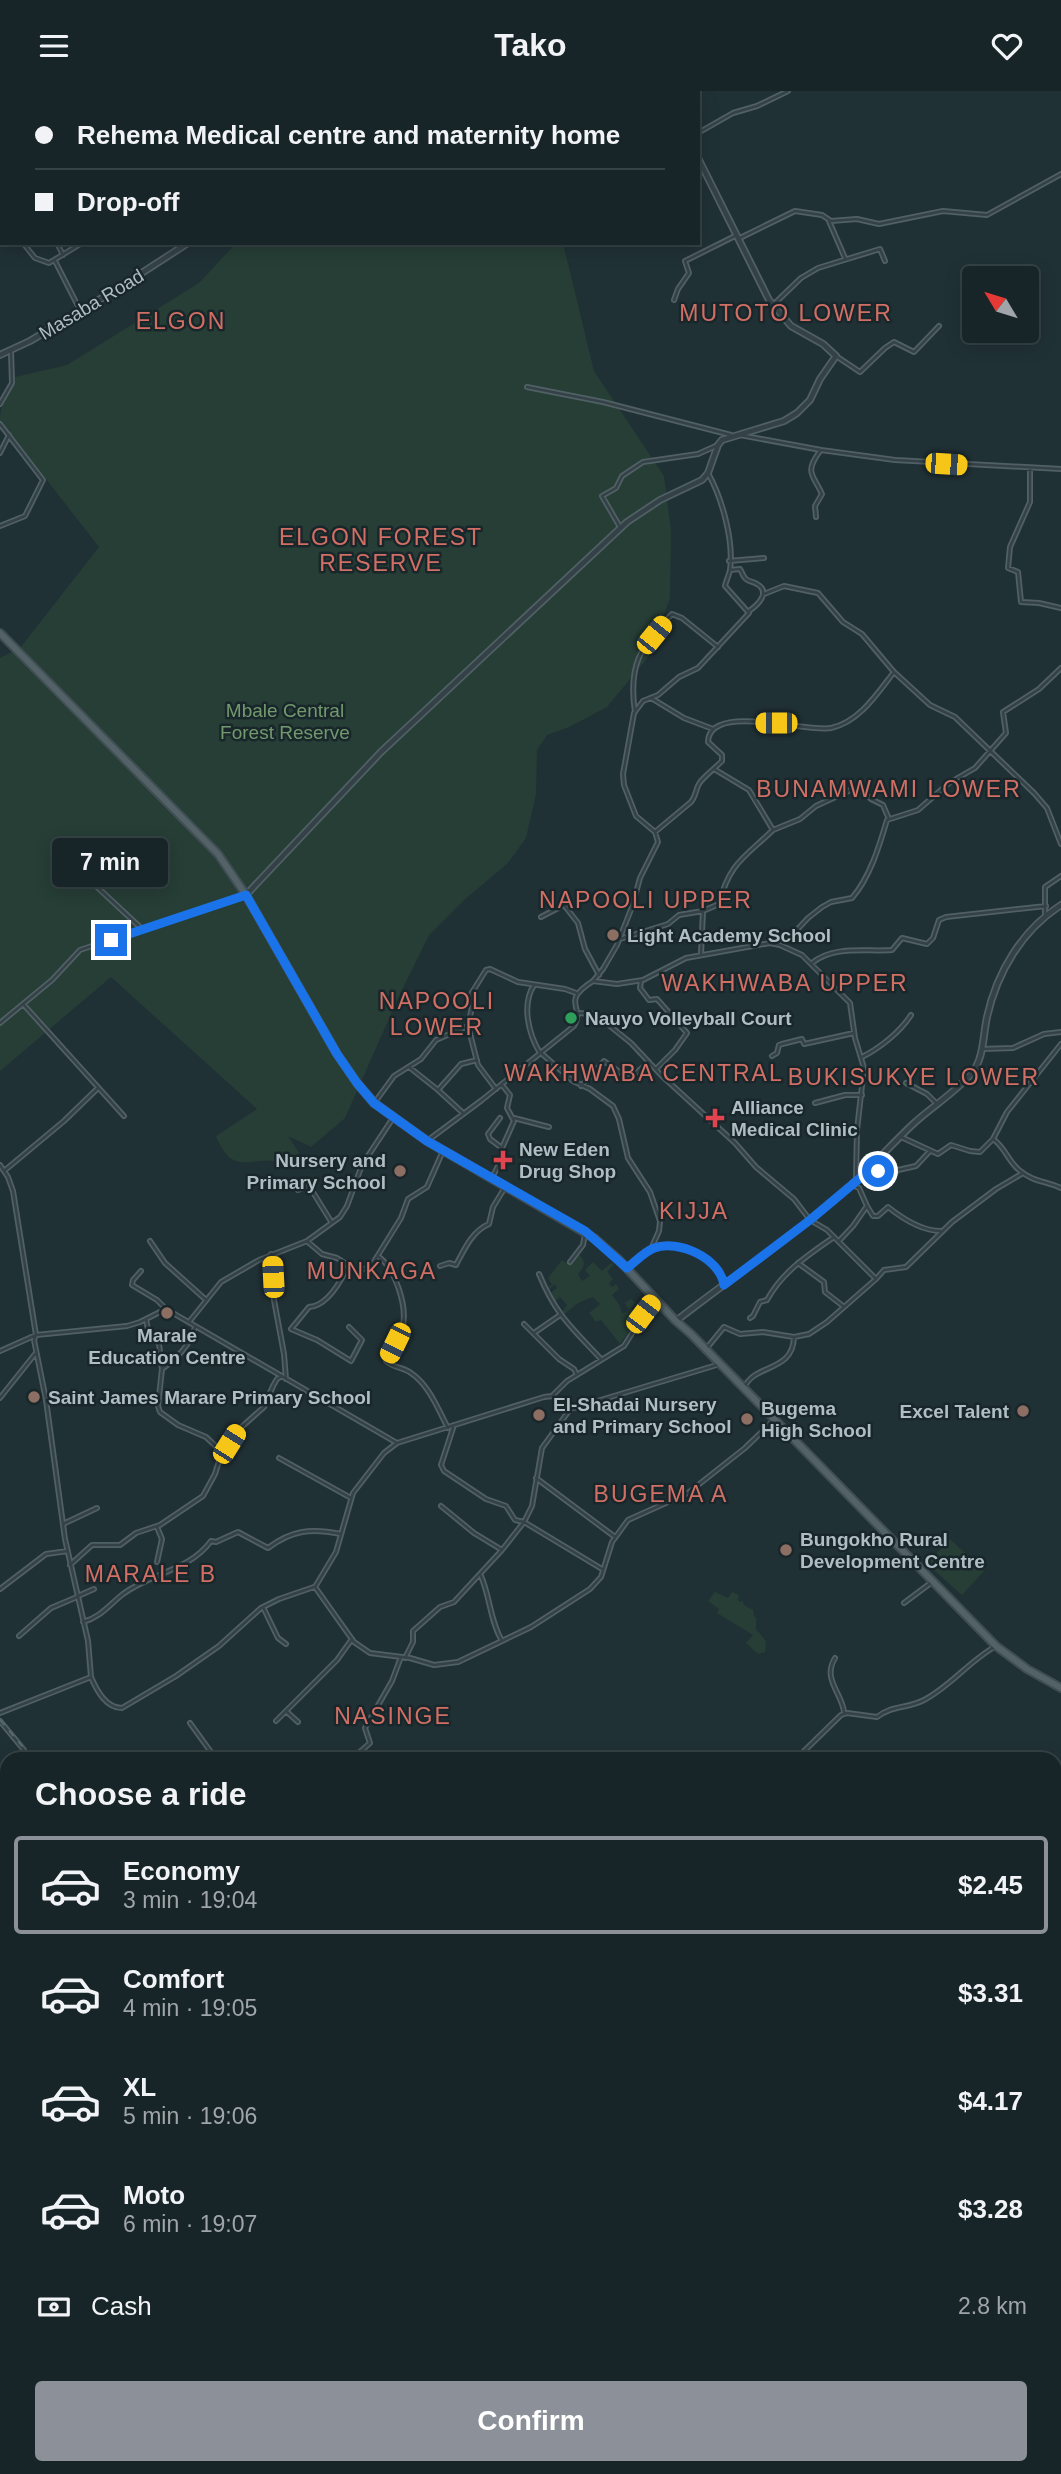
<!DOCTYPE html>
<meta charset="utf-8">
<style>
body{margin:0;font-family:Helvetica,sans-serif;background:#212d30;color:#f1f3f6;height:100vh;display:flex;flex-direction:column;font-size:26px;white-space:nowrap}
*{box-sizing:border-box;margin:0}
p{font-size:23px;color:#9fa5a8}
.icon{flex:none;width:38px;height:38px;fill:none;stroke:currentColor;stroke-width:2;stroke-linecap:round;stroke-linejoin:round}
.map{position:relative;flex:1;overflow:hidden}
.drawer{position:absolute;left:0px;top:1661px;width:1062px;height:723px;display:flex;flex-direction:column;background:#182528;border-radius:21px 21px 0 0;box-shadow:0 4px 18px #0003,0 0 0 2px #364245}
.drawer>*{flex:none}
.banner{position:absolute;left:0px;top:0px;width:700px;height:154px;box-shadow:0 4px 18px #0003,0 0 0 2px #364245;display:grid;align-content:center;height:154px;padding:0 35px;background:#182528}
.needle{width:46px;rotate:308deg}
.fabs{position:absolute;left:962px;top:175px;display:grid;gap:14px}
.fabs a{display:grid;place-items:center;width:77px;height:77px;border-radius:7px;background:#182528;box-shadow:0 4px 18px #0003,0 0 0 2px #364245;font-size:35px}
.end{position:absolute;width:32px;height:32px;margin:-16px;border:9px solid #1a73e8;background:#fff;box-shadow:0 0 0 4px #fff}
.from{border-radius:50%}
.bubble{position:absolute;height:49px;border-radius:7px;background:#182528;box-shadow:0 4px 18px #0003,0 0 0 2px #364245;font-size:23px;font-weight:700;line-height:49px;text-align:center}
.car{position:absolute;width:21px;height:42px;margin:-21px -10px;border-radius:9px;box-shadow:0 0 5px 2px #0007;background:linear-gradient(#f5c518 24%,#345 0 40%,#f5c518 0 76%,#345 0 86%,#f5c518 0)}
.banner b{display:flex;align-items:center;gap:24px;height:66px;font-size:26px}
.banner b+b{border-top:2px solid #364245}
.banner i{width:18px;height:18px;background:#f1f3f6}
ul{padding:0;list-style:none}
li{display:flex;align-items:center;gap:21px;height:98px;margin:0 14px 10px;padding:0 21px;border:4px solid transparent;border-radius:7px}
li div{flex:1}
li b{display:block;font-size:26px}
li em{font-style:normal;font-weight:700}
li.selected{border-color:#8c9099}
li>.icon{width:63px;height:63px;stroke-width:1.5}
h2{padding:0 35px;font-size:32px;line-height:84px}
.pay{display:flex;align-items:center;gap:18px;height:77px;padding:0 35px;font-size:26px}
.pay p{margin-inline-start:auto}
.button{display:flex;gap:14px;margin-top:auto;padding:14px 35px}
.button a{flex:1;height:80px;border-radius:7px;background:#8c9099;color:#fff;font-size:28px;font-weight:700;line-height:80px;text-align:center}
header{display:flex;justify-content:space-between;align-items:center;height:91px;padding:0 35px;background:#182528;font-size:32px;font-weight:700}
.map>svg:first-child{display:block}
.green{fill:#263e36}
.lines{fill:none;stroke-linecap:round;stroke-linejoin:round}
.stream{stroke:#33525b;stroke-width:2}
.minor-casing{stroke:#516065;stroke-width:6}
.tertiary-casing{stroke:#516065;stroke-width:8}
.primary-casing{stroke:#404e54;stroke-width:10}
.minor{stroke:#344247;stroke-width:2.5}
.tertiary{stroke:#344247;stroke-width:4.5}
.primary{stroke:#526267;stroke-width:6}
.rail{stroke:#56686e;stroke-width:2;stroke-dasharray:7 7;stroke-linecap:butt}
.route{stroke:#1a73e8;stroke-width:9}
.education-dot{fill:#8d6e63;stroke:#19272b;stroke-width:2.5}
.leisure-dot{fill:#2e9e5b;stroke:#19272b;stroke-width:2.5}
.health-dot{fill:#e0444e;stroke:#19272b;stroke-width:2.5}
.labels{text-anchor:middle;stroke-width:5;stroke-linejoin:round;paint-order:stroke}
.street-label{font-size:19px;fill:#aebec4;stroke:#19272b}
.park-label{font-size:19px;fill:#72996e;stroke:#19272b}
.poi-label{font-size:19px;font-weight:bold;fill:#aebec4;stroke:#19272b;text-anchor:start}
.quarter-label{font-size:23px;letter-spacing:2px;fill:#d26f65;stroke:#19272b}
</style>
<header><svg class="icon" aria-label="menu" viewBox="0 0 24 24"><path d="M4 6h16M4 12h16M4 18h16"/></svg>Tako<svg class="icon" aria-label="heart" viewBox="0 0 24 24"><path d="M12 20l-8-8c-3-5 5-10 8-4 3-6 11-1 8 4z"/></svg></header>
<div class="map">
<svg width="1061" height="2383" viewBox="0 0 1061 2383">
<rect width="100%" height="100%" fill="#203136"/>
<!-- green -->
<path class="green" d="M236 152H563L594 280 664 385 671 440 670 507 649 565 607 616 569 636 547 644 537 659 536 703 526 747 507 773 464 809 429 844 399 905 345 1027 311 1056 288 1045 299 1062 283 1072C249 1063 234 1088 216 1045L257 1018 111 886 0 980V567L20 557 99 456 0 329C0 308 13 304 15 286L67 274 199 192Z
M577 1158 568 1171 577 1162C586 1169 586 1175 578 1183L582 1190 590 1185 585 1179 593 1171 602 1180 611 1172 614 1173 607 1181 613 1188 609 1192 612 1196 616 1193 619 1198 612 1204 620 1215 622 1223 629 1219 625 1212 631 1208 635 1212 631 1218 637 1223 635 1225 630 1223 627 1232 629 1237 632 1236 620 1253 601 1229 596 1231 589 1222 600 1213 593 1206 578 1212 562 1225 560 1223 567 1214 560 1206 553 1212 548 1204 557 1197 555 1193 547 1200 546 1197 552 1194 548 1187 562 1169 566 1172Z
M950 1448 984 1480 962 1504 927 1473Z
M715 1501 728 1507 732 1501 739 1504 738 1509 740 1511 743 1510 744 1514 753 1519 754 1525 756 1527V1538L766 1550 765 1561 758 1563 746 1552 753 1544 717 1522 719 1518 708 1510Z"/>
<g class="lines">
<!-- stream -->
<path class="stream" d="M0 1794 7 1787"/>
<defs>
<path id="minor" d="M45 0 47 2
M164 0V2
M252 0 254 2
M549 0 550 2
M93 2 96 0
M429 2 430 0
M636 2 637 0
M698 42 733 22 757 15 788 0
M0 77 2 75
M0 118 2 121
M829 130 845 167
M740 147 795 120 822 124 831 130 857 128 879 133 943 120 987 124 1061 83
M23 152 35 167 49 172 82 152
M57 152 63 164
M55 170 80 219
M674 209 678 198 689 182 685 170 735 145
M773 214 801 187 818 177 880 158 885 170
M836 265 860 281 885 257 894 251 914 261 939 235
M527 296 603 311 731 344
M0 313 12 292 11 260
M0 333 43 389 25 425 0 435
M740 344 821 359 895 369 1061 378
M0 362 9 344
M1030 378V411L1010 456 1008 477 1018 481 1021 511 1039 512 1061 517
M816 426 815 415 822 403C813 383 804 382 820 360
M620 436 602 405 616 397 622 385 643 371 698 363 718 354
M729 470 764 467
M730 479 740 478C742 481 743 486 746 488 749 491 753 490 757 493 771 501 758 514 749 520
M764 503 784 495 818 502 843 531 862 543 894 581 930 614 955 626 1034 702 1047 717 1061 753
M651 607 684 627 713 638
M635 621C628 575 640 555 672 523L682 527 718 556
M773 739 800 728 816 715 857 696 871 708 883 714 889 728
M655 741 691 711C697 704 695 697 701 690 707 683 715 677 722 670V664L708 651C709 611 807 642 831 637 859 631 877 603 894 581
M65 766 142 838 246 804
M1045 825V796L1061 785
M541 826 564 814 578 832 585 858 599 884
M620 848 668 833 679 824 703 820
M773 850 794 842 808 827 822 816 831 811 852 807C870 786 879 756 887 729L918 719 949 692 975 677 1006 642 1003 621 1039 598 1061 577
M701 863 703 820 719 813C729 772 745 766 773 739L749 699 714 678
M812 872C834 854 866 861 892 859L902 847 927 853 933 847 939 829 946 826 1046 815
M593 890 603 878 617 854 632 816 640 787 658 751 655 741 636 725 624 694 623 683 634 622 643 610 658 604 679 586 698 577 749 522 725 495C726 490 729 484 730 479 734 450 722 407 708 382
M641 890 640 897 649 909 657 908 687 942 675 959 656 978
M534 894C521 914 529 944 540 962
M23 913 124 1025
M577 922 595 923 631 952 661 984 735 1052 756 1076 794 1108 810 1129 827 1139 876 1188 827 1231 809 1243 794 1246 763 1241 740 1243 724 1236 706 1258
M0 932 52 889 80 859 142 838
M982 958 1013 957 1044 943 1061 941
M541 962 573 990 590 998 613 1015 619 1028 628 1067 650 1101 660 1130 659 1140 651 1158 627 1177
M772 965 777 962 779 954 782 953 802 948 804 953 854 942
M862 966C880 957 900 941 911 924
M409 976 438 999 463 1022
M906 992 927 1003 937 1013
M581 995 604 970 629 988 649 971
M496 998 478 974 468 935 472 916 471 903 486 879 490 878 518 891 565 898 576 902
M438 999 461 973 477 969
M375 1011 394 985 421 968 436 949 468 935
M815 1012 845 1004H862
M500 1027 488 1043 490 1048 502 1057
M514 1027 549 1036
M901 1046 938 1063 951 1054 970 1060 980 1061 993 1048C1005 1056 1008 1070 1019 1079 1035 1092 1044 1089 1061 1097
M993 1048 1007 1021 1061 953
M427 1050 482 1009 574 935C586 914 559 912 593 890L617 893 643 889 686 867 770 852 780 854 802 864 850 912 855 947 864 977 857 1039 856 1087
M0 1074 8 1086 13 1100 36 1244 34 1249 46 1309 65 1448 88 1550 91 1586 0 1622
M871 1077 889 1087 898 1079 916 1075 930 1060
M4 1080 64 1030 98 997
M492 1087 501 1069 502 1057 514 1030 507 1017 510 1004 502 994
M298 1099 307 1096 311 1098 332 1132
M867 1115 873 1125H878L888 1116C903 1128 923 1140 941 1140
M150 1150 165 1172 205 1208
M839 1150 853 1135 867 1115 859 1097 852 1094
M308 1151 322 1163 337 1167 356 1179 370 1177 401 1127 408 1108 427 1096 442 1062
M651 1158C685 1150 706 1163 725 1190L724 1194
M271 1163 274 1209 284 1263 286 1288
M379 1166C395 1178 407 1214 403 1234 400 1246 391 1259 386 1270 393 1277 403 1276 411 1282 429 1294 438 1318 448 1337
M570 1171 583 1154 585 1143
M798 1172 824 1191 825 1201 843 1215
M348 1175C341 1190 327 1215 309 1216L291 1238 317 1249 351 1270 362 1249 349 1236
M440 1175 449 1172 456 1174C464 1159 472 1140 489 1133L493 1116 504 1098
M141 1180 133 1189 132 1194 157 1209 166 1218
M539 1183C556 1224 571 1236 601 1268
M876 1188 884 1179 906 1176 952 1131 996 1098 1023 1082
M750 1227 753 1225 760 1211 767 1209C782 1181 808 1164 834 1146
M146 1228 148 1239 159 1253 162 1278
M189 1231 221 1191 259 1169 307 1150 340 1126 347 1115 362 1074 393 1027
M524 1233 559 1268 574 1278 577 1284
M195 1236C190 1255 177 1267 162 1278L158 1315 160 1321 178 1334 206 1346 223 1362
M534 1242 560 1224
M0 1260 36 1244 127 1235 140 1231 166 1218 397 1352 544 1306 552 1305 574 1317 720 1273
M744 1297C754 1272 793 1282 794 1246
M552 1305 567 1290 624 1255 653 1209
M0 1307 35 1263
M454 1334 441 1374 444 1380 486 1408 506 1415 515 1429 524 1431 602 1478
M397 1352 384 1362 353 1402 336 1461 315 1496 354 1551 370 1562 410 1567 434 1574 458 1571 531 1536 590 1498 601 1486 612 1451 628 1429 688 1402 745 1357 773 1330
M279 1367 351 1407
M536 1387 615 1446
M441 1415 474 1442 502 1459
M63 1433 97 1417
M157 1471 162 1448 157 1436
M70 1474 92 1454H120L136 1442 160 1434 203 1405 215 1383 220 1367 236 1341 264 1316 273 1295 277 1288 282 1285
M481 1485C490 1505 490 1530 502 1550
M0 1498 46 1463 68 1460
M78 1505 94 1498
M904 1512 932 1491
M263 1516 278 1547 286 1553
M83 1531C101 1526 109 1514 123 1503 151 1482 189 1480 211 1450L216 1451 238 1441 268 1457C292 1439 311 1437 341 1443
M19 1545 51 1517 77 1506
M405 1567 413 1551V1540L440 1516 454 1511 502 1459 524 1431 532 1415 542 1357 571 1317
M835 1567C822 1588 842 1602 844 1621
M91 1586C97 1600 106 1617 122 1617L176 1585 219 1555 261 1517 279 1508 314 1496
M286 1620 298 1631
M0 1630 24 1659V1668
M276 1630 337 1569 352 1548
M190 1632 216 1668
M352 1668 370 1652 365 1637 392 1590 401 1566
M796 1668 841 1624 847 1622 877 1626C892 1614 907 1618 924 1609 951 1595 969 1570 996 1555
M0 1680 7 1678
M1055 2096 1061 2091
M0 2266 7 2262"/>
<path id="tertiary" d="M645 0 646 2
M275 2 276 0
M0 264 30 250 117 198 188 152
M246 804 381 661 627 431 660 409 702 389 708 382 718 354 722 349 784 330 797 322 810 309 820 288 836 265 823 253 791 235 769 209 698 67
M676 1230C727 1190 782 1153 832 1111 861 1087 885 1060 912 1034 931 1016 955 1002 972 982 984 967 983 944 987 926 997 881 1022 839 1061 814"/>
<path id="primary" d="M0 542 218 763 246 804 337 963 357 992 374 1012 427 1050 594 1147 618 1168 676 1230 691 1243 996 1555 1027 1578 1061 1597"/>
</defs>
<!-- minor casing -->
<use href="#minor" class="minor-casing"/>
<!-- tertiary casing -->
<use href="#tertiary" class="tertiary-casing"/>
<!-- primary casing -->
<use href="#primary" class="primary-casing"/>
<!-- minor -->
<use href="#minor" class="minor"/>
<!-- tertiary -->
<use href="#tertiary" class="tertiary"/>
<!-- primary -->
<use href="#primary" class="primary"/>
<!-- rail -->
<path class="rail" d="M0 1629 33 1668
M634 2376 640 2383"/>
</g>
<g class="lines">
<!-- route -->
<path class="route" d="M111 849 246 804 337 963 357 992 374 1012 427 1050 585 1140 627 1177C635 1171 644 1161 654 1157 678 1148 720 1167 724 1194L810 1129 872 1077 878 1080"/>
</g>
<!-- markers -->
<g class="education-dot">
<circle cx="613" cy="844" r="7"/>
<circle cx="400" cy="1080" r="7"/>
<circle cx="167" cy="1222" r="7"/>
<circle cx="34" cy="1306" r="7"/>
<circle cx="1023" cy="1320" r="7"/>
<circle cx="539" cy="1324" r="7"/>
<circle cx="747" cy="1328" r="7"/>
<circle cx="786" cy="1459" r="7"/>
</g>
<circle class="leisure-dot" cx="571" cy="927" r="7"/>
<g class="health-dot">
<path d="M711.5 1016.5h7v7h7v7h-7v7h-7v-7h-7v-7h7z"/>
<path d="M499.5 1058.5h7v7h7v7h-7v7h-7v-7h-7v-7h7z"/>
</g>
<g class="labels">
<!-- street labels -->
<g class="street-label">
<text transform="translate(91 213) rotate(-31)" y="7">Masaba Road</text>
</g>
<!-- park labels -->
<g class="park-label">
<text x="285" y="626">Mbale Central<tspan x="285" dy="22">Forest Reserve</tspan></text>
</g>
<!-- poi labels -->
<g class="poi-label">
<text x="627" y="851">Light Academy School</text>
<text x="585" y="934">Nauyo Volleyball Court</text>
<text x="731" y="1023">Alliance<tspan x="731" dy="22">Medical Clinic</tspan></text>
<text x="519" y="1065">New Eden<tspan x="519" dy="22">Drug Shop</tspan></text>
<text x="386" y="1076" text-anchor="end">Nursery and<tspan x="386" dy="22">Primary School</tspan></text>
<text x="167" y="1251" text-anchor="middle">Marale<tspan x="167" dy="22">Education Centre</tspan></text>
<text x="48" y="1313">Saint James Marare Primary School</text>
<text x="553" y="1320">El-Shadai Nursery<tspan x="553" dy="22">and Primary School</tspan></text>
<text x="761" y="1324">Bugema<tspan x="761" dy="22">High School</tspan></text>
<text x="1009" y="1327" text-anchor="end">Excel Talent</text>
<text x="800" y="1455">Bungokho Rural<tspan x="800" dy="22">Development Centre</tspan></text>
</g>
<!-- quarter labels -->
<g class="quarter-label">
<text x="786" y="230">MUTOTO LOWER</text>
<text x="181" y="238">ELGON</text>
<text x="381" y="454">ELGON FOREST<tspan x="381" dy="26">RESERVE</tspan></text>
<text x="889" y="706">BUNAMWAMI LOWER</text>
<text x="646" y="817">NAPOOLI UPPER</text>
<text x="785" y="900">WAKHWABA UPPER</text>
<text x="437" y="918">NAPOOLI<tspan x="437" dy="26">LOWER</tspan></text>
<text x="644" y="990">WAKHWABA CENTRAL</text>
<text x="914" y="994">BUKISUKYE LOWER</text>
<text x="694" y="1128">KIJJA</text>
<text x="372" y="1188">MUNKAGA</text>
<text x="661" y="1411">BUGEMA A</text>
<text x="151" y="1491">MARALE B</text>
<text x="393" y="1633">NASINGE</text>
</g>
</g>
</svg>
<div class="fabs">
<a><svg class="needle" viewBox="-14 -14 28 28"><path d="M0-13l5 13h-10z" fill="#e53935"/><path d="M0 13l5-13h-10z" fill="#9fa5a8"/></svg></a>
</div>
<i class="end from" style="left:878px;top:1080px"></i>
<i class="end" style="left:111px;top:849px"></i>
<div class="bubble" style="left:52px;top:747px;width:116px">7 min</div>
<i class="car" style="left:946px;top:373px;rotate:94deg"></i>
<i class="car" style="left:654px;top:544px;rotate:39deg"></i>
<i class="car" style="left:776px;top:632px;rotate:270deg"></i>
<i class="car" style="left:273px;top:1186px;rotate:357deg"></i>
<i class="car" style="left:643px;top:1223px;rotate:37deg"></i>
<i class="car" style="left:395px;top:1252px;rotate:206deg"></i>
<i class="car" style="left:229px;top:1353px;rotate:32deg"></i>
<div class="banner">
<b><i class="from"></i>Rehema Medical centre and maternity home</b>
<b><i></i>Drop-off</b>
</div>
<section class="drawer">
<h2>Choose a ride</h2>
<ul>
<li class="selected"><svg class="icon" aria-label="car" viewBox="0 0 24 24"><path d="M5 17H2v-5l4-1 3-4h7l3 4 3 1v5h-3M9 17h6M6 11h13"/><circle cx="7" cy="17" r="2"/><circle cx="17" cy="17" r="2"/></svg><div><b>Economy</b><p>3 min · 19:04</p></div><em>$2.45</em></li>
<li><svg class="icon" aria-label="car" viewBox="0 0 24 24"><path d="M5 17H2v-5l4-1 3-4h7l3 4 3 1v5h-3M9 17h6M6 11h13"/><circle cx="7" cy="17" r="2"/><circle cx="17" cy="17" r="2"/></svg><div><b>Comfort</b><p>4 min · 19:05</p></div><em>$3.31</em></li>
<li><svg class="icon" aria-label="car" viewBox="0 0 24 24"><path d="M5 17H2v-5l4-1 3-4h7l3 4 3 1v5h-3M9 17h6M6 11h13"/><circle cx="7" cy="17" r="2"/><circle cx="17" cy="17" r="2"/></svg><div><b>XL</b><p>5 min · 19:06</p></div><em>$4.17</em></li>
<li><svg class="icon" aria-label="car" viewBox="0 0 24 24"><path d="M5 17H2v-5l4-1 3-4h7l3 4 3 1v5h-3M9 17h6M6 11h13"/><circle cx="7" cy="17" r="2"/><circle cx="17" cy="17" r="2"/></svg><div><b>Moto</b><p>6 min · 19:07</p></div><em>$3.28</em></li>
</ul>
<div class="pay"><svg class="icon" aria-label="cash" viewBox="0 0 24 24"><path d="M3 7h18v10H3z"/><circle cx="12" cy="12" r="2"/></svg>Cash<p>2.8 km</p></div>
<div class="button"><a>Confirm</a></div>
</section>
</div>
